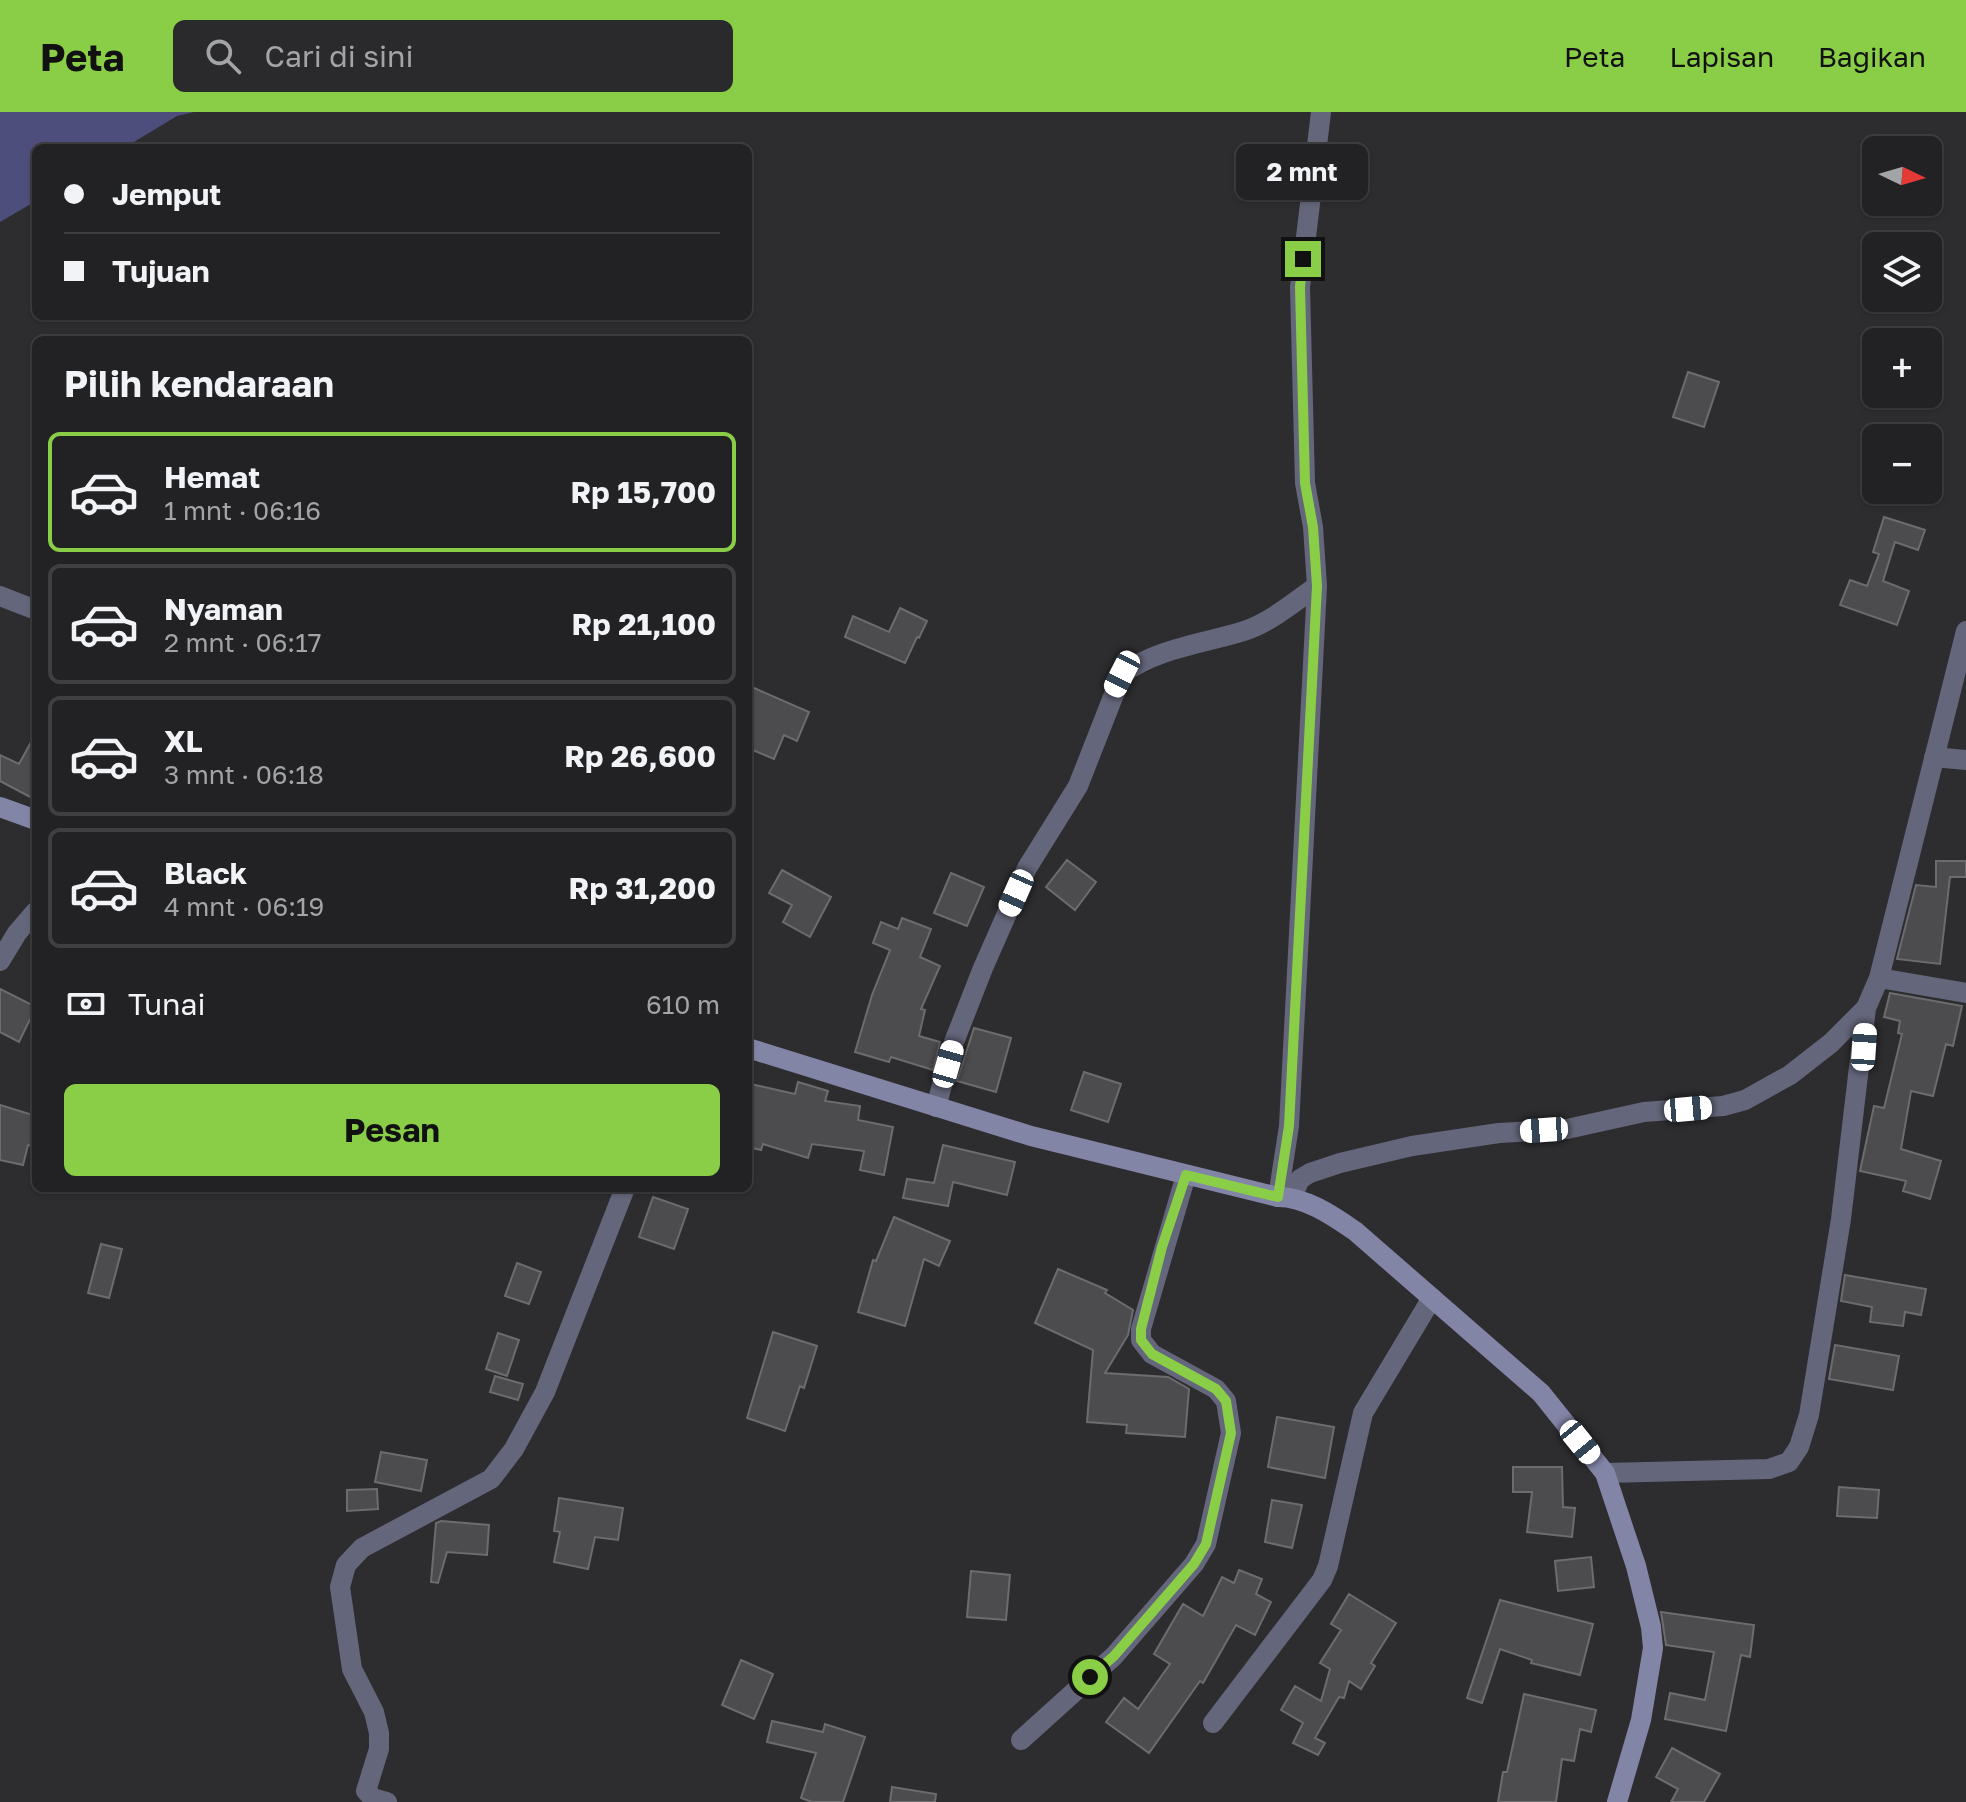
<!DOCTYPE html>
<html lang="id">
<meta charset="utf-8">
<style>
body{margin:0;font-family:"Golos Text",sans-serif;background:#2a2a2c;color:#f1f3f6;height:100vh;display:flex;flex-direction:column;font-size:30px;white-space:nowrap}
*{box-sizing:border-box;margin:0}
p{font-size:26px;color:#a2a4a6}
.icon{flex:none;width:44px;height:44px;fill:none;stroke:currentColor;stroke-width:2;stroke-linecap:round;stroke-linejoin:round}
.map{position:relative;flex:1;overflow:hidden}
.sheet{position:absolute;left:32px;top:224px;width:720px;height:856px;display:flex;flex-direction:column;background:#222224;border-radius:12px;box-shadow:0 2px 6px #0004,0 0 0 2px #3f3f41}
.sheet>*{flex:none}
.banner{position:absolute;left:32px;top:32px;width:720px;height:176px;border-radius:12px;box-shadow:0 2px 6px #0004,0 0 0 2px #3f3f41;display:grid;align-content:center;height:176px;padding:0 32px;background:#222224}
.needle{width:52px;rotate:95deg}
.controls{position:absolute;left:1862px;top:24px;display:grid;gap:16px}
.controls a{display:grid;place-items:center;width:80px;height:80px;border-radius:12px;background:#222224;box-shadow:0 2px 6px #0004,0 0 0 2px #3f3f41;font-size:40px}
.end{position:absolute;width:36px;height:36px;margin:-18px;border:10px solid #8ace47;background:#111;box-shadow:0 0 0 4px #111}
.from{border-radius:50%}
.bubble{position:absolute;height:56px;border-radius:12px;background:#222224;box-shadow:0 2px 6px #0004,0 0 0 2px #3f3f41;font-size:26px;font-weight:700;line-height:56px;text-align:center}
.car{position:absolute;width:24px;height:48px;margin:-24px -12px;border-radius:10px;box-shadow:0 0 6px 2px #0007;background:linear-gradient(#fff 24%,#345 0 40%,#fff 0 76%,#345 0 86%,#fff 0)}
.banner b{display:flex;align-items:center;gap:28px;height:76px;font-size:30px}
.banner b+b{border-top:2px solid #3f3f41}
.banner i{width:20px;height:20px;background:#f1f3f6}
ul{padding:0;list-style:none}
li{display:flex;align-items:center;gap:24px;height:120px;margin:0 16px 12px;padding:0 16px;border:4px solid #3f3f41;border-radius:12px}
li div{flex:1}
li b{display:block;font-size:30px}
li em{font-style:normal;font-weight:700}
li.selected{border-color:#8ace47}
li>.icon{width:72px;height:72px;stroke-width:1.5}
h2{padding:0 32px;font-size:36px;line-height:96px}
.pay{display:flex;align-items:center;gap:20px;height:88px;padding:0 32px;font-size:30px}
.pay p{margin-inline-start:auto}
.button{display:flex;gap:16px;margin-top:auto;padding:16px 32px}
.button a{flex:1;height:92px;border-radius:12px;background:#8ace47;color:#111;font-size:32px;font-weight:700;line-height:92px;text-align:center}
header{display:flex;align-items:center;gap:48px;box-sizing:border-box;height:112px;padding:0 40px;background:#8ace47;color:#111}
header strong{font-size:38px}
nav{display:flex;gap:44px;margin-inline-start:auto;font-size:28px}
.search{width:560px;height:72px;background:#2a2a2c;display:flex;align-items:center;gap:20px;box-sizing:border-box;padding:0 28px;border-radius:12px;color:#a2a4a6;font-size:30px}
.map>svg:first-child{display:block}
.forest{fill:#4d4e7c}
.building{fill:#4c4c4f;stroke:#6c6c6f;stroke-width:2}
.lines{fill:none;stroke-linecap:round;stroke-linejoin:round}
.street{stroke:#64667b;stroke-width:20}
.secondary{stroke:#8385a7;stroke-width:20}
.route{stroke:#8ace47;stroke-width:10}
</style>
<header>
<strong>Peta</strong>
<div class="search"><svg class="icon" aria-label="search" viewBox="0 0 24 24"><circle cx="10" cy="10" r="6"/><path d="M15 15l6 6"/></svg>Cari di sini</div>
<nav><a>Peta</a><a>Lapisan</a><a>Bagikan</a></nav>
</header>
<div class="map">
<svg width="1966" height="1690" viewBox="0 0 1966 1690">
<rect width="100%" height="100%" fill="#2d2d30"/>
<!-- forest -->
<path class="forest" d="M0 0H194L177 4 124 36H36V89L0 110Z"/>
<!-- building -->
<path class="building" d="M1688 260 1719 270 1704 315 1673 305Z
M1884 405 1925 418 1918 438 1895 430 1883 469 1909 479 1897 513 1840 493 1850 468 1867 474 1879 442 1873 440Z
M900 496 927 509 919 526 917 525 905 551 845 525 853 504 889 520Z
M754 576 809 600 797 629 784 623 774 647 748 636V591Z
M36 621V688L0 669V643L19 652Z
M1067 748 1096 770 1075 798 1046 775Z
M1936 749H1966V765H1950L1940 852 1897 847 1916 773 1936 775Z
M782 758 831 785 810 825 783 810 792 793 769 781Z
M951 761 984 775 967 814 934 801Z
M902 806 931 817 920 845 940 854 921 897 925 898 919 924 940 930 933 958 891 945 889 950 855 940 872 883 890 838 873 831 881 810 898 817Z
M0 877 36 895 19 930 0 920Z
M1890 881 1962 894 1953 934 1946 932 1933 984 1911 979 1901 1037 1941 1049 1930 1087 1903 1079 1906 1069 1860 1059 1874 994 1884 996 1902 922 1898 921 1900 909 1884 905Z
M974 916 1011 926 996 980 957 969Z
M1084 960 1121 972 1108 1010 1071 998Z
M798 970 828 979 825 989 860 994 858 1008 893 1015 884 1063 860 1058 864 1039 812 1032 808 1046 763 1032 761 1038 748 1035V987L751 972 795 982Z
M0 993 36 1004V1035L28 1033 23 1053 0 1048Z
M943 1033 1015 1050 1007 1083 953 1070 948 1094 903 1086 907 1067 934 1071Z
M653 1085 688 1097 674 1137 639 1125Z
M894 1105 950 1129 939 1154 924 1147 905 1214 858 1200 873 1148 876 1149Z
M101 1132 122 1137 109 1186 88 1181Z
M517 1151 541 1160 529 1192 505 1184Z
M1058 1157 1107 1178 1105 1181 1133 1198 1128 1223 1105 1261 1168 1265 1189 1277 1185 1325 1126 1321 1127 1313 1087 1310 1093 1238 1035 1211Z
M1845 1163 1926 1177 1921 1203 1905 1200 1903 1214 1870 1210 1872 1195 1841 1189Z
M773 1220 817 1234 804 1276 800 1274 785 1319 747 1306Z
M498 1221 519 1228 507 1264 486 1257Z
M1835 1233 1899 1244 1893 1278 1829 1267Z
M495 1264 523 1272 518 1288 490 1280Z
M1277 1305 1334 1315 1325 1366 1268 1355Z
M381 1340 427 1348 421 1379 375 1370Z
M1513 1355H1562L1563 1395 1575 1396 1572 1425 1527 1420 1532 1380H1513Z
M1839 1375 1879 1378 1877 1406 1837 1404Z
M377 1377 378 1397 347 1399V1378Z
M559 1386 623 1396 618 1428 595 1425 588 1457 554 1450 560 1420 554 1419Z
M1272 1388 1302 1393 1292 1436 1265 1430Z
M441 1409 489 1413 487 1443 447 1440 438 1471 431 1470 436 1411Z
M1591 1445 1594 1475 1558 1479 1555 1449Z
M1239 1458 1262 1467 1256 1482 1271 1490 1255 1523 1236 1513 1203 1571 1200 1569 1149 1641 1106 1610 1124 1586 1138 1597 1170 1552 1154 1542 1183 1492 1203 1504 1222 1465 1234 1471Z
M971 1459 1010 1463 1006 1508 967 1505Z
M1349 1482 1396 1511 1371 1551 1375 1554 1361 1577 1349 1569 1344 1586 1339 1585 1315 1626 1325 1631 1318 1643 1293 1631 1303 1611 1281 1598 1295 1574 1321 1589 1330 1557 1320 1551 1341 1518 1331 1512Z
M1500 1488 1593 1512 1580 1563 1531 1551 1532 1548 1500 1537 1482 1591 1467 1586Z
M1661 1500 1754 1513 1750 1545 1741 1543 1726 1619 1665 1607 1670 1581 1705 1588 1714 1540 1666 1533Z
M741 1548 773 1562 754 1607 722 1593Z
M1524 1582 1596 1598 1591 1620 1580 1617 1574 1649 1562 1647 1556 1690H1498L1503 1660H1507Z
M772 1609 823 1620 825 1612 865 1625 843 1690H812L801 1686 816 1641 767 1630Z
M1672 1636 1720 1662 1704 1690H1671L1678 1677 1656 1665Z
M892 1675 936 1682 935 1690H890Z"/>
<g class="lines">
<!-- street -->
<path class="street" d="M0 484 36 498
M1934 645 1966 648
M0 849 17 821 36 799
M1879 866 1966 881
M936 995 954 930 983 856 1027 756 1078 674 1122 562C1158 536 1202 532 1244 519 1271 510 1294 490 1317 474
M1278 1085 1289 1014 1317 474 1313 415 1305 371 1300 175 1321 0
M1292 1085 1300 1067 1310 1061 1340 1051 1412 1034 1499 1021 1567 1017 1644 1000 1723 994 1745 988 1790 963 1831 931 1866 896 1879 866 1966 519
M1605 1361 1769 1357 1789 1350 1799 1335 1809 1303 1841 1107 1866 896
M1213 1611 1322 1468 1328 1454 1363 1301 1432 1186
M1021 1628 1114 1544 1194 1452 1206 1432 1231 1321 1226 1289 1216 1277 1152 1242 1141 1228V1217L1186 1063
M387 1690 373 1686 366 1679 379 1637V1621L374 1600 352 1557 340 1475 346 1453 362 1436 491 1367 514 1337 545 1280 625 1076"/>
<!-- secondary -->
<path class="secondary" d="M0 695 36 708
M748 936 1031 1024 1278 1085C1306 1085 1333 1104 1355 1119L1541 1281 1605 1361 1636 1454 1651 1515 1653 1536 1641 1608 1617 1690"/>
</g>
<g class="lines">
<!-- route -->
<path class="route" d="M1090 1565 1114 1544 1194 1452 1206 1432 1231 1321 1226 1289 1216 1277 1152 1242 1141 1228V1217L1162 1135 1186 1063 1278 1085 1289 1014 1317 474 1313 415 1305 371 1300 175 1303 147"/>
</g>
</svg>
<div class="controls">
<a><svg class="needle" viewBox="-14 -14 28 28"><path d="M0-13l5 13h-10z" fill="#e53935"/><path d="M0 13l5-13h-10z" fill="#a2a4a6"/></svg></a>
<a><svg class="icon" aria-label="layers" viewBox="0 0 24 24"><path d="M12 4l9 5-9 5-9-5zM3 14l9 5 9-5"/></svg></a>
<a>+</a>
<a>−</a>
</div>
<i class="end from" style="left:1090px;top:1565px"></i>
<i class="end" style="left:1303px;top:147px"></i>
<div class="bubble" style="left:1236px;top:32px;width:132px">2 mnt</div>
<i class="car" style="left:1122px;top:562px;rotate:207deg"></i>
<i class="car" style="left:1016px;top:781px;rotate:204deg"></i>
<i class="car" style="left:1864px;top:935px;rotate:4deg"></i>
<i class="car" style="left:948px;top:952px;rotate:16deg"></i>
<i class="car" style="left:1688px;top:997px;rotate:85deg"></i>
<i class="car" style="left:1544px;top:1018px;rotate:266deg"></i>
<i class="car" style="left:1580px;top:1330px;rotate:141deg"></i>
<div class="banner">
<b><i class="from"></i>Jemput</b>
<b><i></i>Tujuan</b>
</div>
<section class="sheet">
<h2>Pilih kendaraan</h2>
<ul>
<li class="selected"><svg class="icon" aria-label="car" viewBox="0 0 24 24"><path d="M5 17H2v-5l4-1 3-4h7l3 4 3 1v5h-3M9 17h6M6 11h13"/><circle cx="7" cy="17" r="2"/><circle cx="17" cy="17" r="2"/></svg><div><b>Hemat</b><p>1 mnt · 06:16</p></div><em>Rp 15,700</em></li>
<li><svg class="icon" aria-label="car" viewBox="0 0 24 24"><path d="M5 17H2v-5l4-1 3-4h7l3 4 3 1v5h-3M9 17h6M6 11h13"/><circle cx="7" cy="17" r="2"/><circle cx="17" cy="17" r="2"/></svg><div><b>Nyaman</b><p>2 mnt · 06:17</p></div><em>Rp 21,100</em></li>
<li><svg class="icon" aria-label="car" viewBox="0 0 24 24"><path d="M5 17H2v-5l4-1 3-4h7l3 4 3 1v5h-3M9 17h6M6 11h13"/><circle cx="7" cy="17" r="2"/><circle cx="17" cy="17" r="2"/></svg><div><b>XL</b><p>3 mnt · 06:18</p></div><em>Rp 26,600</em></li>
<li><svg class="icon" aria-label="car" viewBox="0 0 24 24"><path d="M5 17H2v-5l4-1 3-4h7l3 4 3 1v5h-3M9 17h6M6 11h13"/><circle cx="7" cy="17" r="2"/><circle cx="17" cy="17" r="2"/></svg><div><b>Black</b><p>4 mnt · 06:19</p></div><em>Rp 31,200</em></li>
</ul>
<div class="pay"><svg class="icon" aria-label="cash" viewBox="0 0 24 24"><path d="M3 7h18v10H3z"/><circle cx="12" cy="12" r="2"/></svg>Tunai<p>610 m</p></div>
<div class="button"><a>Pesan</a></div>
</section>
</div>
